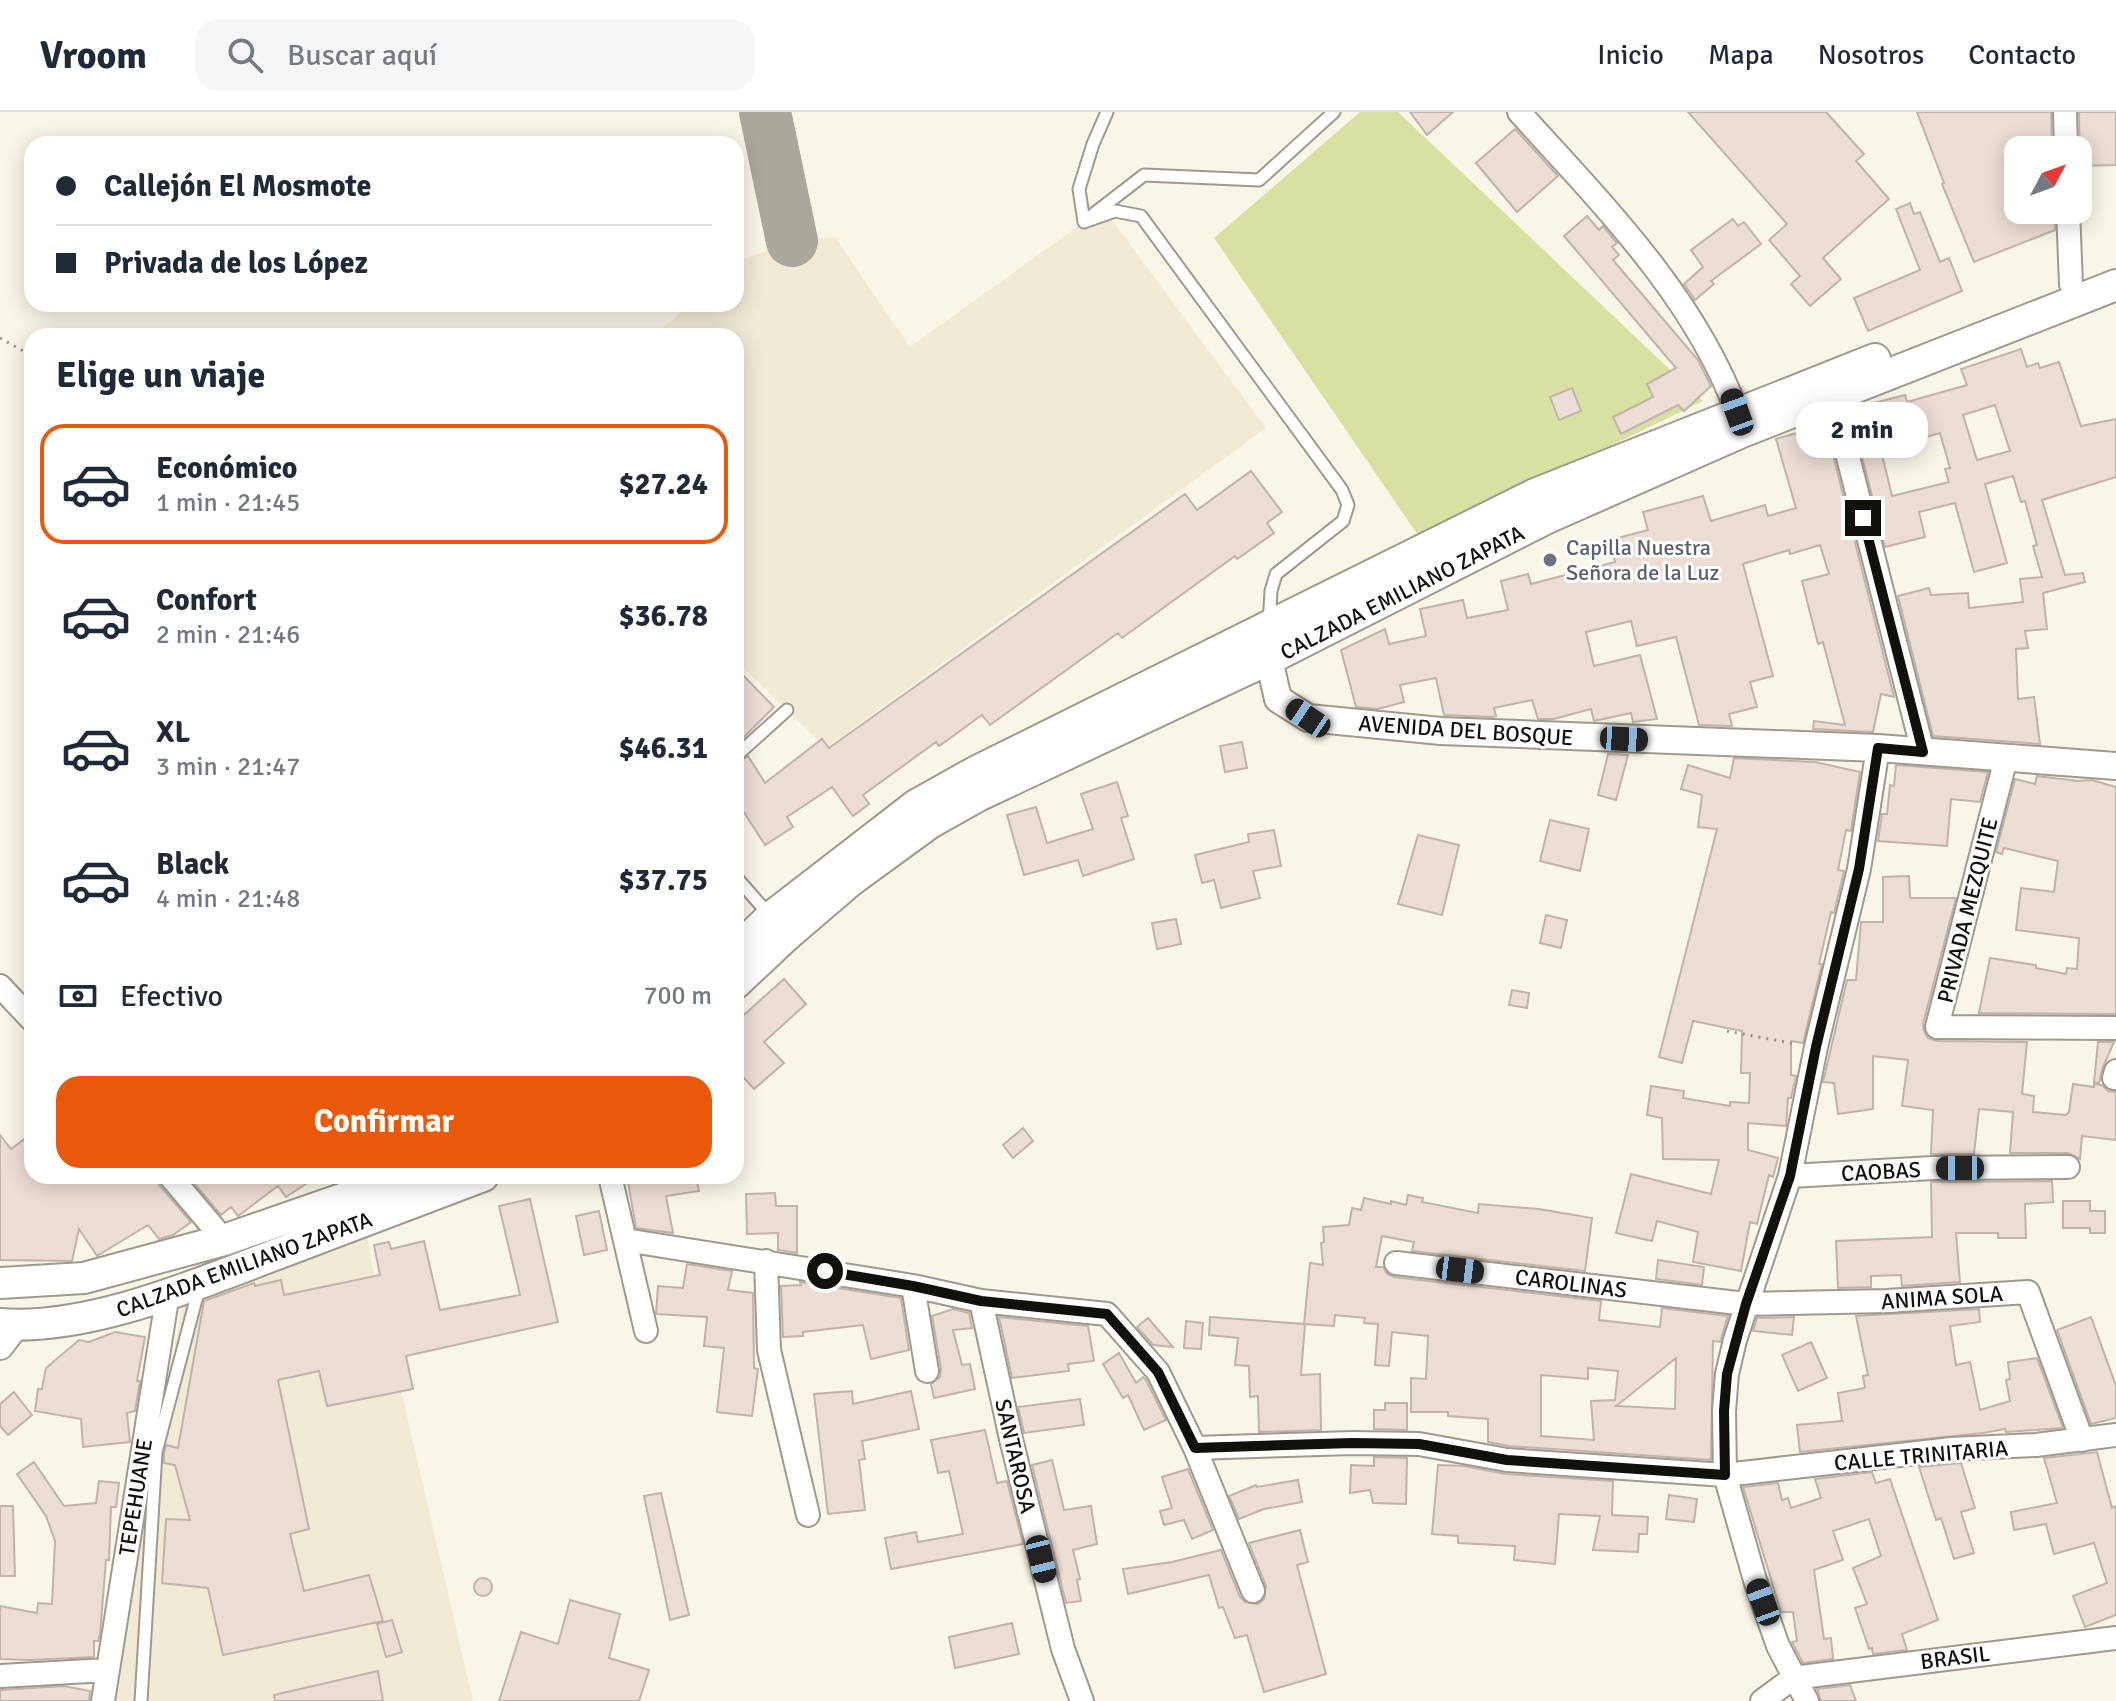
<!DOCTYPE html>
<html lang="es">
<meta charset="utf-8">
<style>
body{margin:0;font-family:Signika,sans-serif;background:#f6f6f7;color:#1f2937;height:100vh;display:flex;flex-direction:column;font-size:30px;white-space:nowrap}
*{box-sizing:border-box;margin:0}
p{font-size:26px;color:#747a83}
.icon{flex:none;width:44px;height:44px;fill:none;stroke:currentColor;stroke-width:2;stroke-linecap:round;stroke-linejoin:round}
.map{position:relative;flex:1;overflow:hidden}
.panel{position:absolute;left:24px;top:216px;width:720px;height:856px;display:flex;flex-direction:column;background:#fff;border-radius:24px;box-shadow:0 4px 20px #0003}
.panel>*{flex:none}
.banner{position:absolute;left:24px;top:24px;width:720px;height:176px;border-radius:24px;box-shadow:0 4px 20px #0003;display:grid;align-content:center;height:176px;padding:0 32px;background:#fff}
.needle{width:52px;rotate:49deg}
.fabs{position:absolute;left:2004px;top:24px;display:grid;gap:16px}
.fabs a{display:grid;place-items:center;width:88px;height:88px;border-radius:16px;background:#fff;box-shadow:0 4px 20px #0003;font-size:40px}
.end{position:absolute;width:36px;height:36px;margin:-18px;border:10px solid #11100b;background:#fff;box-shadow:0 0 0 4px #fff}
.from{border-radius:50%}
.bubble{position:absolute;height:56px;border-radius:24px;background:#fff;box-shadow:0 4px 20px #0003;font-size:26px;font-weight:700;line-height:56px;text-align:center}
.car{position:absolute;width:24px;height:48px;margin:-24px -12px;border-radius:10px;box-shadow:0 0 6px 2px #0007;background:linear-gradient(#222 24%,#8ab4d8 0 40%,#222 0 76%,#8ab4d8 0 86%,#222 0)}
.banner b{display:flex;align-items:center;gap:28px;height:76px;font-size:30px}
.banner b+b{border-top:2px solid #e0e1e3}
.banner i{width:20px;height:20px;background:#1f2937}
ul{padding:0;list-style:none}
li{display:flex;align-items:center;gap:24px;height:120px;margin:0 16px 12px;padding:0 16px;border:4px solid transparent;border-radius:24px}
li div{flex:1}
li b{display:block;font-size:30px}
li em{font-style:normal;font-weight:700}
li.current{border-color:#ea580c}
li>.icon{width:72px;height:72px;stroke-width:1.5}
h2{padding:0 32px;font-size:36px;line-height:96px}
.pay{display:flex;align-items:center;gap:20px;height:88px;padding:0 32px;font-size:30px}
.pay p{margin-inline-start:auto}
.action{display:flex;gap:16px;margin-top:auto;padding:16px 32px}
.action a{flex:1;height:92px;border-radius:24px;background:#ea580c;color:#fff;font-size:32px;font-weight:700;line-height:92px;text-align:center}
header{display:flex;align-items:center;gap:48px;box-sizing:border-box;height:112px;padding:0 40px;background:#fff;border-bottom:2px solid #e0e1e3}
header strong{font-size:38px}
nav{display:flex;gap:44px;margin-inline-start:auto;font-size:28px}
.search{width:560px;height:72px;background:#f6f6f7;display:flex;align-items:center;gap:20px;box-sizing:border-box;padding:0 28px;border-radius:24px;color:#747a83;font-size:30px}
.map>svg:first-child{display:block}
.built{fill:#f1ebd5}
.green{fill:#d9e1a2}
.lines{fill:none;stroke-linecap:round;stroke-linejoin:round}
.taxiway{stroke:#aaa89c;stroke-width:52}
.building{fill:#ecddd5;stroke:#c1b3ab;stroke-width:2;fill-rule:evenodd}
.service-casing{stroke:#9e9a8d;stroke-width:15}
.minor-casing{stroke:#9e9a8d;stroke-width:26}
.tertiary-casing{stroke:#9e9a8d;stroke-width:30}
.secondary-casing{stroke:#9e9a8d;stroke-width:34}
.path{stroke:#939186;stroke-width:3;stroke-dasharray:2 6;stroke-linecap:butt}
.service{stroke:#fff;stroke-width:11}
.minor{stroke:#fff;stroke-width:22}
.tertiary{stroke:#fff;stroke-width:26}
.secondary{stroke:#fff;stroke-width:30}
.route{stroke:#11100b;stroke-width:10}
.worship-dot{fill:#6b7280;stroke:#fff;stroke-width:3}
.labels{text-anchor:middle;stroke-width:6;stroke-linejoin:round;paint-order:stroke}
.worship-label{font-size:22px;fill:#5b616d;stroke:#fff;text-anchor:start}
.street-label{font-size:22px;fill:#11100b;stroke:#fff}
</style>
<header>
<strong>Vroom</strong>
<div class="search"><svg class="icon" aria-label="search" viewBox="0 0 24 24"><circle cx="10" cy="10" r="6"/><path d="M15 15l6 6"/></svg>Buscar aquí</div>
<nav><a>Inicio</a><a>Mapa</a><a>Nosotros</a><a>Contacto</a></nav>
</header>
<div class="map">
<svg width="2116" height="1589" viewBox="0 0 2116 1589">
<rect width="100%" height="100%" fill="#faf6e7"/>
<!-- built -->
<path class="built" d="M1103 96 1266 316 826 636 736 548V224H653L691 192H736V154L744 147 792 129 835 125 910 235Z
M367 1118 370 1144 473 1589H110L184 1184Z"/>
<!-- green -->
<path class="green" d="M1360 0H1398L1703 289 1420 426 1214 126Z"/>
<g class="lines">
<!-- taxiway -->
<path class="taxiway" d="M765 0 792 129"/>
</g>
<!-- building -->
<path class="building" d="M1410 0H1453L1427 23Z
M1688 0H1826L1864 42 1856 49 1889 87 1823 146 1841 167 1810 194 1791 172 1800 164 1769 128 1787 112Z
M1917 0H2051L2052 38H2018V98H2054L2055 118 1974 150 1942 72 1944 71Z
M2079 0H2116V53L2080 54Z
M1515 17 1558 64 1517 100 1476 51Z
M1910 91 1914 102 1920 100 1940 150 1949 146 1962 179 1868 219 1854 186 1920 158 1896 97Z
M1587 104 1599 118 1603 114 1617 131 1612 135 1619 143 1613 148 1698 248 1711 274 1684 299 1678 293 1621 322 1613 305 1653 285 1647 272 1676 256 1564 124Z
M1733 107 1738 114 1744 110 1761 132 1711 169 1714 172 1695 188 1684 172 1703 155 1691 138Z
M2021 237 2027 255 2038 251 2040 256 2059 250 2081 314 2116 307V365L2042 388 2065 463 2083 461 2085 470 2043 481 2047 517 2025 519 2028 536 2016 537 2018 587 2034 585 2040 632 1933 624 1898 484 1929 476 1931 483 1968 481 1969 496 2023 490 2020 467 2042 465 2033 434 2037 433 2025 389 2021 390 2013 364 1985 372 2007 451 1974 460 1955 391 1919 400 1925 425 1885 435 1850 297 1905 283 1907 290 1967 273 1961 257ZM1995 293 2010 339 1977 348 1963 303ZM1940 321 1950 356 1945 357 1949 370 1892 384 1881 338Z
M1572 276 1581 299 1559 308 1550 285Z
M1824 307 1894 585 1881 582 1873 620 1813 617 1814 609 1845 613 1823 530 1818 532 1802 469 1829 462 1820 433 1790 442 1789 438 1743 452 1773 564 1750 570 1757 595 1729 602 1732 614 1699 613 1676 525 1637 534 1631 509 1586 520 1594 554 1640 543 1657 607 1633 610 1631 601 1594 609 1591 597 1554 607H1538L1532 588 1494 596 1496 604 1492 605 1444 603 1436 566 1400 573 1404 590 1378 597 1356 595 1341 538 1385 517 1389 532 1426 524 1420 497 1463 488 1467 506 1508 498 1501 469 1528 462 1531 472 1615 450 1610 428 1648 418 1643 400 1703 384 1711 409 1765 393 1768 404 1796 396 1776 327 1800 320 1799 317Z
M1251 359 1282 400 1267 411 1274 421 1237 447 1235 444 1122 526 1118 521 990 613 982 603 939 634 936 630 863 683 869 692 853 704 832 675 787 705 793 715 765 733 736 688V652L748 644 765 671 822 627 829 636 1185 382 1197 398Z
M736 556 774 595 736 633Z
M1242 630 1247 656 1225 660 1220 634Z
M1608 642 1628 643 1616 688 1598 683Z
M1734 646 1815 650 1860 660 1851 719 1846 718 1838 758 1844 759 1834 801 1831 800 1819 852H1822L1803 931 1791 929V963L1796 964 1791 986H1788L1786 1014 1748 1011V1038L1778 1046 1773 1065 1769 1063 1757 1112 1750 1110 1741 1159 1693 1150 1698 1120 1657 1109 1652 1129 1616 1121 1631 1062 1711 1082 1719 1048 1663 1047 1662 1006 1647 1003 1651 974 1684 979 1683 986 1730 994V990L1749 991 1750 961H1741L1742 919 1693 909 1682 951 1659 945 1717 717 1698 715 1702 683 1681 677 1688 653 1730 666Z
M1896 653 1988 660 1980 690 1951 687 1947 734 1878 729 1882 702H1887L1890 673 1894 674Z
M2037 664 2078 669 2092 668 2116 675V902L1979 901 1990 846 2036 853V856L2066 862 2067 856 2077 857 2079 826 2016 818 2021 776 2054 780 2058 749 2004 736 2002 742 1996 740 2015 667 2035 672Z
M1117 670 1128 704 1121 706 1134 747 1083 764 1078 748 1024 763 1007 703 1036 695 1047 731 1093 717 1081 682Z
M1550 708 1589 717 1580 759 1540 749Z
M1274 718 1281 754 1253 759 1260 786 1221 796 1214 768 1202 771 1195 743 1249 730 1248 722Z
M1418 723 1459 733 1442 803 1398 792Z
M1909 764 1910 786H1956L1923 912 1924 919 1928 926 1937 929 2027 930 2022 982 2034 984 2033 1000 2066 1003 2069 1000 2073 972 2094 975V972L2102 973 2108 979 2116 980V1028L2082 1024 2080 1047 2068 1041H2010L2013 1000 1979 997 1974 1042H1931L1933 998 1902 994 1908 948 1873 944V997L1838 1002 1834 971 1823 970 1847 868H1856L1861 810H1883V765Z
M1546 803 1567 808 1561 836 1540 831Z
M1176 807 1181 832 1157 837 1152 811Z
M784 867 806 892 764 930 784 951 754 977 736 957V910Z
M1512 878 1529 881 1527 896 1509 893Z
M2098 930H2114L2103 955 2099 971 2094 970Z
M1023 1016 1033 1029 1013 1046 1003 1033Z
M32 1021V1064H156L159 1073 191 1110 173 1123 159 1127 148 1113 97 1144 79 1117 72 1149 0 1148V1023L11 1037Z
M188 1064H318L286 1085 278 1074 238 1104 231 1095 221 1103Z
M627 1064H696L699 1079 666 1084 673 1121 636 1116Z
M2052 1069 2053 1090 2025 1092 2026 1126H1998V1121H1956L1960 1170 1902 1174 1901 1163 1871 1164V1175L1838 1176 1836 1129 1932 1125 1931 1070Z
M775 1081 776 1094H797V1141L778 1138V1121L747 1122 746 1082Z
M1408 1083 1423 1086 1422 1090 1478 1101 1479 1092 1539 1097 1592 1106 1585 1159 1412 1139 1414 1130 1382 1124 1376 1155H1383L1387 1162 1394 1165 1601 1189 1599 1208 1660 1215 1662 1196 1728 1204 1720 1230 1713 1229 1711 1348 1509 1334 1488 1330V1307L1448 1304V1300H1411V1266L1426 1267 1428 1224 1392 1220 1389 1254 1375 1253 1378 1212 1364 1211 1365 1206 1335 1203 1334 1214 1304 1212 1310 1151 1323 1153 1321 1131 1324 1130 1323 1115 1349 1113 1352 1096 1361 1098 1364 1086 1391 1092V1089L1406 1093ZM1676 1246 1675 1297 1616 1294 1625 1287ZM1588 1256 1618 1259 1615 1288 1591 1289 1594 1328 1541 1324V1263L1588 1267Z
M530 1087 558 1210 406 1244 413 1277 327 1294 319 1259 278 1268 309 1417 290 1422 304 1479 369 1463 383 1509 223 1543 208 1476 162 1471 166 1407 190 1408 175 1353 164 1351V1341L166 1333 178 1336 204 1189 254 1171 255 1174 281 1168 284 1183 380 1163 374 1133 389 1130 391 1137 424 1129 440 1198 520 1183 499 1094Z
M2063 1089H2090V1099H2105V1121H2090V1116H2063Z
M599 1099 607 1138 584 1143 576 1104Z
M1658 1148 1704 1155 1702 1173 1656 1167Z
M687 1152 732 1159 728 1178 753 1181 754 1256 758 1257 752 1304 717 1300 724 1236 704 1234 707 1205 656 1202 658 1174 683 1176Z
M800 1170 901 1186 909 1238 871 1247 863 1213 803 1220V1224L783 1225 781 1174 801 1173Z
M953 1197 969 1201 972 1216 953 1218 962 1253 970 1252 975 1277 934 1286 931 1272 940 1265 941 1257 932 1204Z
M1979 1197 1980 1210 1950 1214 1956 1253 1970 1250 1980 1298 2010 1289 2006 1268 2010 1267 2008 1250 2037 1246 2063 1316 2006 1320 2005 1317 1983 1321 1800 1340 1797 1313 1842 1309 1838 1281 1865 1276 1863 1264 1868 1263 1856 1204Z
M999 1205 1088 1214 1094 1249 1068 1252 1069 1259 1012 1266Z
M1210 1205 1305 1212 1301 1263 1320 1262 1321 1318 1259 1320 1258 1284 1250 1285 1249 1254 1235 1253 1238 1226 1209 1223Z
M1794 1205 1792 1223 1753 1219 1757 1206Z
M2091 1205 2116 1274V1306L2091 1312 2057 1218Z
M1148 1206 1173 1235 1153 1233 1137 1215Z
M1186 1209 1203 1211 1201 1237 1184 1236Z
M115 1220 145 1225 137 1269H140L135 1299 127 1301 130 1330 83 1335 81 1307 35 1299 38 1277H42L46 1256 79 1228 89 1230Z
M1811 1230 1827 1266 1798 1279 1782 1243Z
M1119 1241 1136 1271 1143 1265 1146 1268 1166 1308 1144 1318 1128 1283 1123 1286 1103 1252Z
M852 1279 853 1292 911 1279 919 1317 862 1329 865 1347 859 1348 865 1398 828 1402 814 1282Z
M14 1280 32 1303 8 1323 0 1314V1292Z
M1080 1287 1084 1313 1024 1321 1018 1295Z
M1385 1291H1407V1318L1374 1317V1298H1385Z
M985 1318 997 1371 1007 1369 1023 1432 891 1457 885 1426 916 1420 918 1430 963 1422 949 1359 938 1361 931 1328Z
M2097 1340 2112 1396 2116 1394V1503L2085 1515 2073 1484 2107 1471 2094 1431 2054 1442 2046 1412 2014 1418 2011 1400 2057 1391 2044 1346Z
M1374 1345 1407 1346 1406 1392 1373 1391 1370 1378 1350 1381 1351 1353 1374 1354Z
M1052 1348 1064 1398 1091 1394 1097 1432 1073 1438 1080 1467 1077 1468 1081 1489 1066 1491 1032 1353Z
M34 1350 64 1394 96 1391 99 1369 119 1371 116 1395H111L109 1448H106L100 1522 98 1529H94V1545L31 1548 0 1547V1494L37 1501 38 1491 52 1492 55 1429 46 1404 17 1362Z
M1961 1351 1975 1396 1961 1400 1974 1441 1954 1447 1941 1406 1936 1408 1919 1355Z
M1438 1353 1464 1354 1506 1362 1613 1369 1612 1403 1648 1405 1647 1422H1639L1638 1440 1593 1438 1600 1404 1559 1402 1555 1452 1514 1448 1515 1434 1458 1431V1424L1432 1422Z
M1188 1357 1213 1418 1192 1427 1184 1408 1164 1413 1160 1399 1172 1396 1162 1365Z
M1872 1360 1876 1371 1890 1367 1938 1508 1902 1522 1907 1538 1873 1542 1872 1536 1869 1537 1855 1496 1867 1492 1853 1456 1881 1444 1869 1407 1833 1419 1843 1448 1814 1458 1824 1527 1831 1526 1833 1547 1803 1551 1792 1530 1797 1529 1793 1500H1781L1743 1375 1778 1371 1782 1388 1788 1386 1791 1396 1821 1386 1815 1367Z
M1298 1368 1302 1390 1264 1397 1239 1407 1229 1384 1256 1373 1257 1375Z
M661 1381 689 1503 670 1508 644 1384Z
M1669 1383 1697 1387 1694 1410 1666 1407Z
M0 1394H13L15 1464H0Z
M1300 1418 1308 1450 1297 1453 1326 1562 1264 1580 1247 1523 1235 1526 1223 1495 1219 1496 1209 1463 1128 1482 1123 1457 1172 1450 1221 1438 1240 1485 1245 1490 1258 1492 1264 1487 1266 1474 1249 1431Z
M474 1475a9 9 0 1 1 18 0a9 9 0 1 1-18 0Z
M570 1488 620 1502 609 1546 649 1558 639 1589H499L521 1520 558 1532Z
M392 1508 402 1540 386 1545 377 1512Z
M1012 1511 1019 1542 955 1556 949 1525Z
M378 1559 383 1589H275L274 1583Z
M1850 1573 1856 1589H1821L1817 1577Z
M64 1574 90 1579 89 1589H0V1578Z"/>
<g class="lines">
<defs>
<path id="service" d="M1091 104 1144 63 1259 68 1334 0
M1084 110 1115 99 1141 104 1342 378 1348 393 1343 409 1276 462 1271 479 1269 512
M1084 110 1079 77 1093 32 1107 0
M736 644 787 598
M736 765 771 805
M141 1589 156 1340 199 1176"/>
<path id="minor" d="M1519 0C1601 91 1694 183 1737 300
M2065 0 2066 38
M2068 98 2071 172
M1833 286 1923 640
M2006 646 1937 915 2116 916
M0 874 32 908
M2116 959 2114 966H2116
M170 1064 224 1128
M610 1064 646 1219
M1790 1064 1933 1056 2068 1055
M625 1128 913 1174 981 1189 1107 1202 1158 1260 1195 1336 1253 1479
M766 1149 769 1238 808 1403
M1396 1151 1746 1192 1887 1189 2028 1180 2082 1328
M913 1174 927 1259
M981 1189 1011 1327 1063 1537 1082 1589
M1195 1336 1352 1331 1419 1332 1507 1348 1725 1363 1952 1337 2036 1333 2116 1323
M0 1564 107 1558
M103 1589 168 1181
M1762 1589 1793 1566 2116 1526
M1807 1589 1778 1534 1755 1468 1725 1363 1724 1299 1727 1262 1735 1228 1790 1064 1816 935 1859 757 1878 636"/>
<path id="tertiary" d="M1269 530V547L1278 587 1308 606 1441 619 1878 636 2116 654
M0 1234 16 1213"/>
<path id="secondary" d="M736 838 771 805 916 693 975 660 1535 382 1875 247
M736 871 786 824 849 770 930 711 980 683 1269 547 1545 407 1742 320 2116 173
M0 1171 84 1166 224 1128 408 1064
M0 1212C88 1219 195 1173 277 1142 345 1116 414 1090 483 1064"/>
</defs>
<!-- service casing -->
<use href="#service" class="service-casing"/>
<!-- minor casing -->
<use href="#minor" class="minor-casing"/>
<!-- tertiary casing -->
<use href="#tertiary" class="tertiary-casing"/>
<!-- secondary casing -->
<use href="#secondary" class="secondary-casing"/>
<!-- path -->
<path class="path" d="M0 226 32 244
M1727 919 1796 932"/>
<!-- service -->
<use href="#service" class="service"/>
<!-- minor -->
<use href="#minor" class="minor"/>
<!-- tertiary -->
<use href="#tertiary" class="tertiary"/>
<!-- secondary -->
<use href="#secondary" class="secondary"/>
</g>
<g class="lines">
<!-- route -->
<path class="route" d="M825 1159 913 1174 981 1189 1107 1202 1158 1260 1195 1336 1352 1331 1419 1332 1507 1348 1725 1363 1724 1299 1727 1262 1746 1192 1790 1064 1816 935 1859 757 1878 636 1923 640 1863 406"/>
</g>
<!-- markers -->
<circle class="worship-dot" cx="1550" cy="448" r="8"/>
<g class="labels">
<!-- worship labels -->
<g class="worship-label">
<text x="1566" y="443">Capilla Nuestra<tspan x="1566" dy="25">Señora de la Luz</tspan></text>
</g>
<!-- street labels -->
<g class="street-label">
<text transform="translate(1402 480) rotate(-27)" y="8">CALZADA EMILIANO ZAPATA</text>
<text transform="translate(1466 618) rotate(4)" y="8">AVENIDA DEL BOSQUE</text>
<text transform="translate(1967 798) rotate(-76)" y="8">PRIVADA MEZQUITE</text>
<text transform="translate(1881 1059) rotate(-3)" y="8">CAOBAS</text>
<text transform="translate(244 1152) rotate(-20)" y="8">CALZADA EMILIANO ZAPATA</text>
<text transform="translate(1571 1171) rotate(7)" y="8">CAROLINAS</text>
<text transform="translate(1942 1185) rotate(-4)" y="8">ANIMA SOLA</text>
<text transform="translate(1921 1343) rotate(-5)" y="8">CALLE TRINITARIA</text>
<text transform="translate(1016 1344) rotate(77)" y="8">SANTAROSA</text>
<text transform="translate(135 1385) rotate(-81)" y="8">TEPEHUANE</text>
<text transform="translate(1955 1545) rotate(-7)" y="8">BRASIL</text>
</g>
</g>
</svg>
<div class="fabs">
<a><svg class="needle" viewBox="-14 -14 28 28"><path d="M0-13l5 13h-10z" fill="#e53935"/><path d="M0 13l5-13h-10z" fill="#747a83"/></svg></a>
</div>
<i class="end from" style="left:825px;top:1159px"></i>
<i class="end" style="left:1863px;top:406px"></i>
<div class="bubble" style="left:1796px;top:290px;width:132px">2 min</div>
<i class="car" style="left:1737px;top:300px;rotate:340deg"></i>
<i class="car" style="left:1308px;top:606px;rotate:304deg"></i>
<i class="car" style="left:1624px;top:627px;rotate:93deg"></i>
<i class="car" style="left:1960px;top:1056px;rotate:270deg"></i>
<i class="car" style="left:1460px;top:1158px;rotate:97deg"></i>
<i class="car" style="left:1041px;top:1447px;rotate:166deg"></i>
<i class="car" style="left:1763px;top:1490px;rotate:340deg"></i>
<div class="banner">
<b><i class="from"></i>Callejón El Mosmote</b>
<b><i></i>Privada de los López</b>
</div>
<section class="panel">
<h2>Elige un viaje</h2>
<ul>
<li class="current"><svg class="icon" aria-label="car" viewBox="0 0 24 24"><path d="M5 17H2v-5l4-1 3-4h7l3 4 3 1v5h-3M9 17h6M6 11h13"/><circle cx="7" cy="17" r="2"/><circle cx="17" cy="17" r="2"/></svg><div><b>Económico</b><p>1 min · 21:45</p></div><em>$27.24</em></li>
<li><svg class="icon" aria-label="car" viewBox="0 0 24 24"><path d="M5 17H2v-5l4-1 3-4h7l3 4 3 1v5h-3M9 17h6M6 11h13"/><circle cx="7" cy="17" r="2"/><circle cx="17" cy="17" r="2"/></svg><div><b>Confort</b><p>2 min · 21:46</p></div><em>$36.78</em></li>
<li><svg class="icon" aria-label="car" viewBox="0 0 24 24"><path d="M5 17H2v-5l4-1 3-4h7l3 4 3 1v5h-3M9 17h6M6 11h13"/><circle cx="7" cy="17" r="2"/><circle cx="17" cy="17" r="2"/></svg><div><b>XL</b><p>3 min · 21:47</p></div><em>$46.31</em></li>
<li><svg class="icon" aria-label="car" viewBox="0 0 24 24"><path d="M5 17H2v-5l4-1 3-4h7l3 4 3 1v5h-3M9 17h6M6 11h13"/><circle cx="7" cy="17" r="2"/><circle cx="17" cy="17" r="2"/></svg><div><b>Black</b><p>4 min · 21:48</p></div><em>$37.75</em></li>
</ul>
<div class="pay"><svg class="icon" aria-label="cash" viewBox="0 0 24 24"><path d="M3 7h18v10H3z"/><circle cx="12" cy="12" r="2"/></svg>Efectivo<p>700 m</p></div>
<div class="action"><a>Confirmar</a></div>
</section>
</div>
